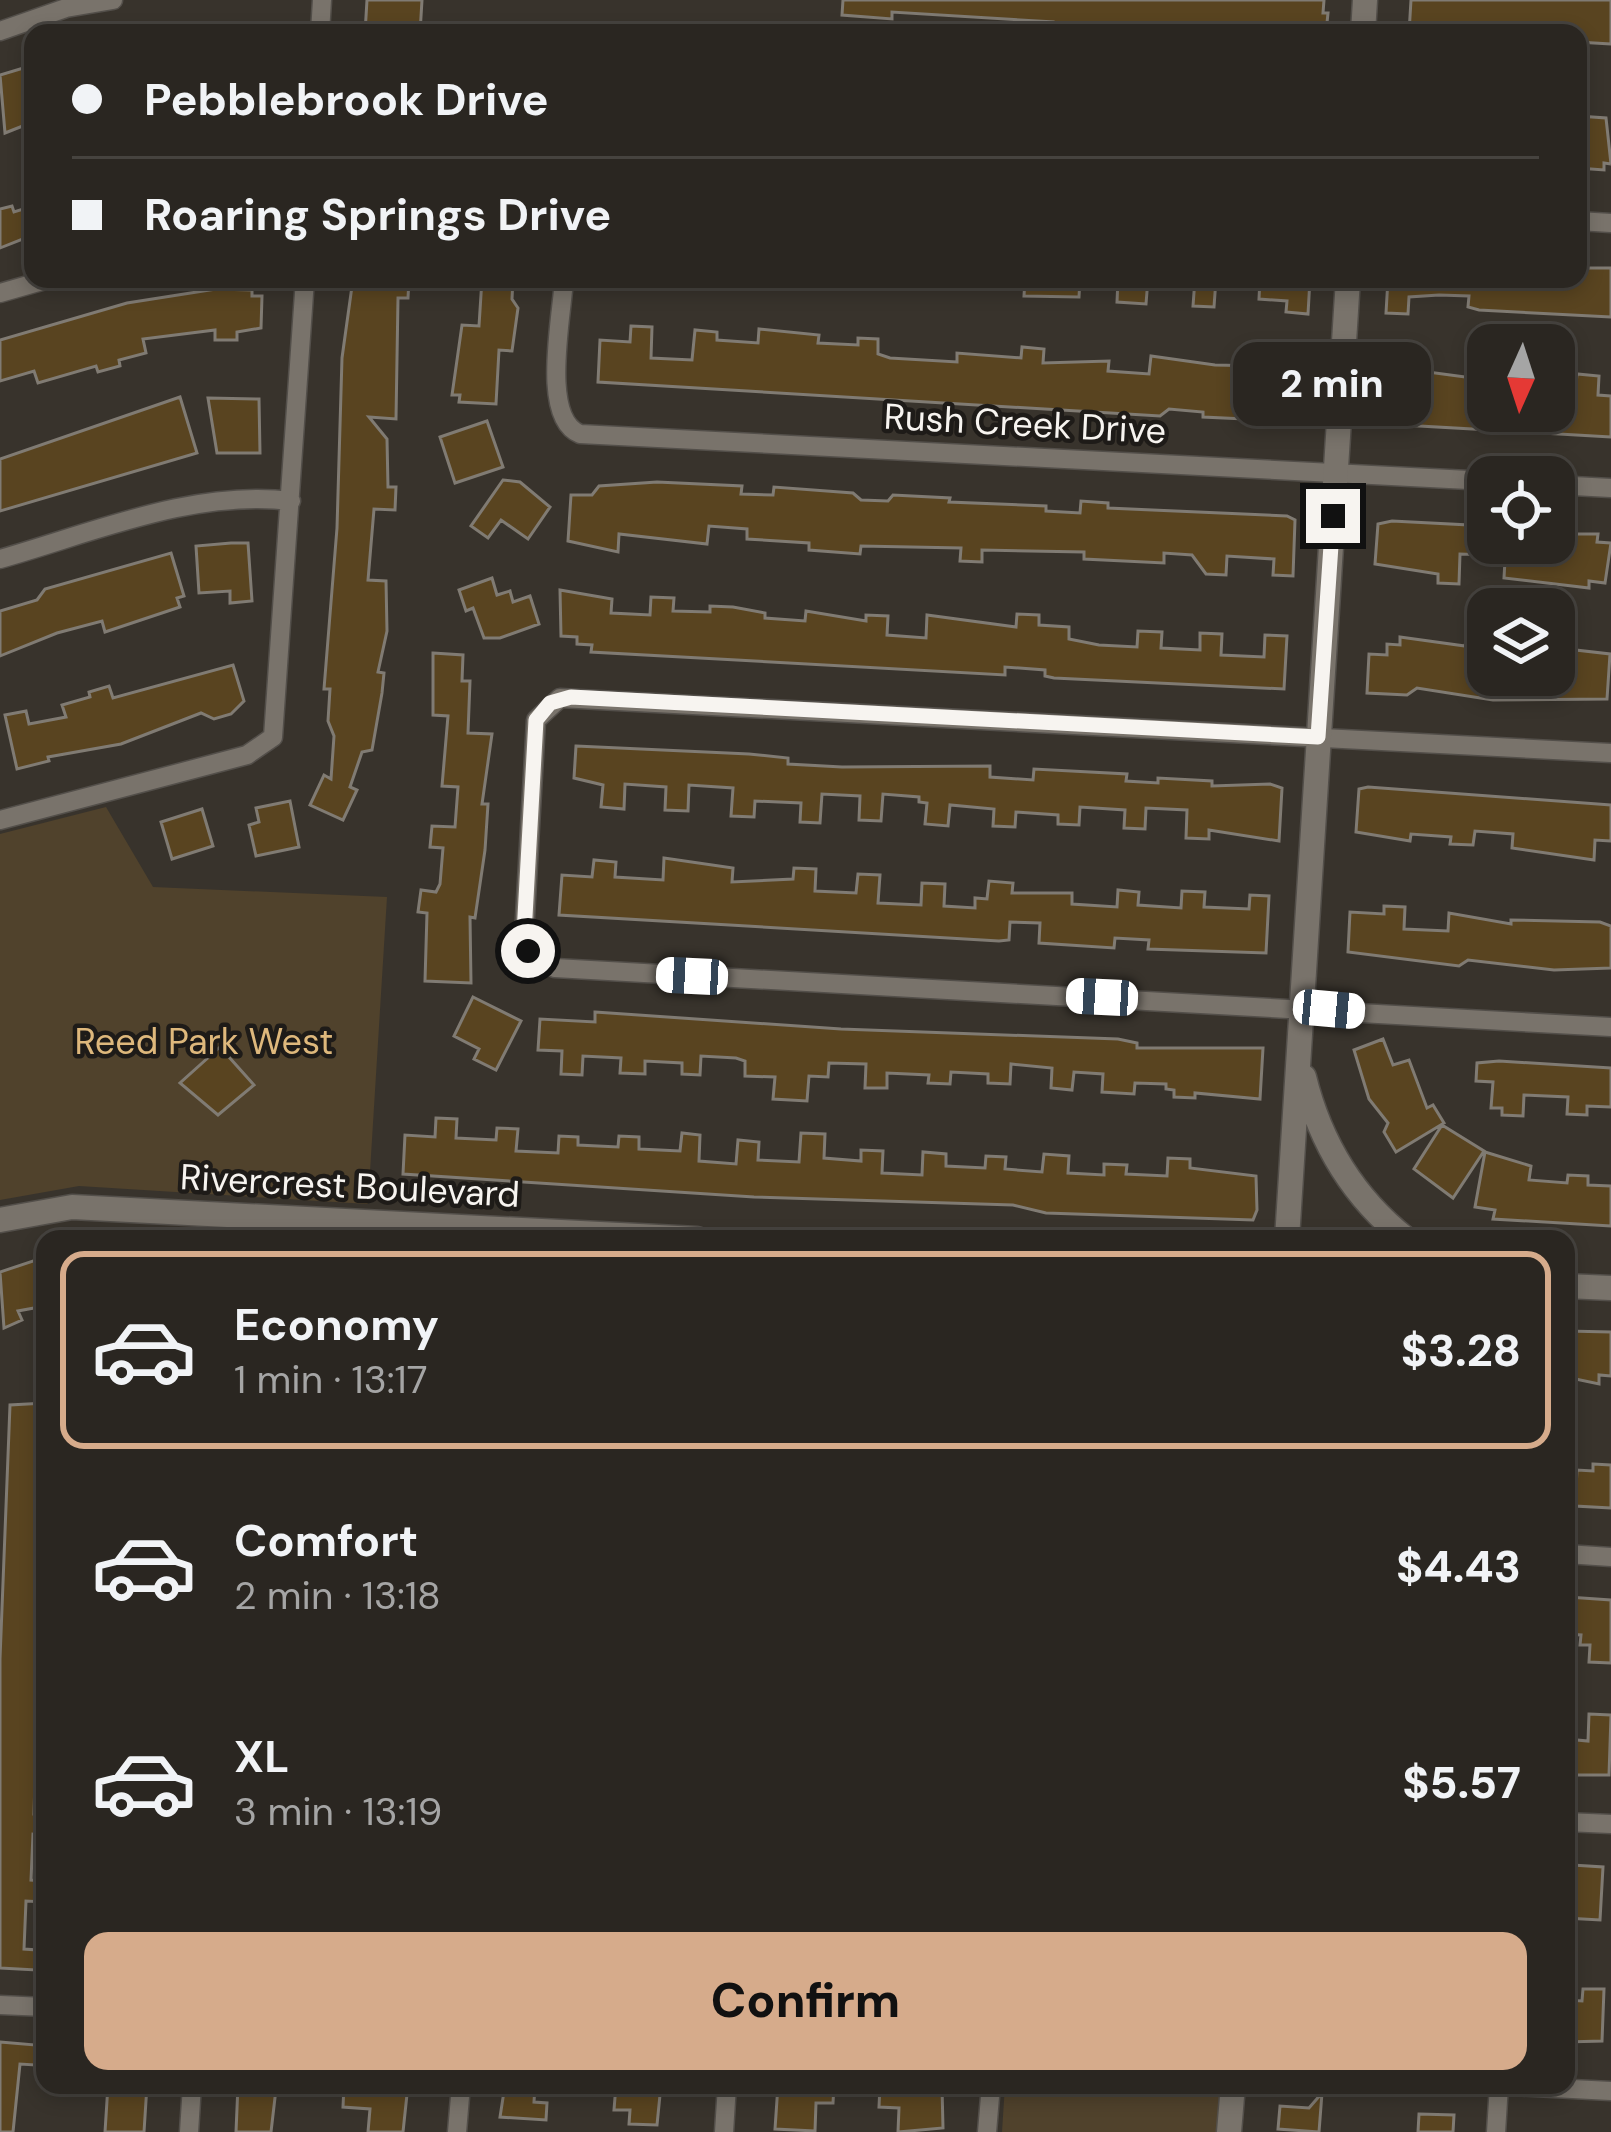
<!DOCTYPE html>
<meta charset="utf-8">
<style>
body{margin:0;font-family:"DM Sans",sans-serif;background:#36322e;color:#f1f3f6;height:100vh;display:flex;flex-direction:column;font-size:45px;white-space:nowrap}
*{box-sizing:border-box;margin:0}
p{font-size:39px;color:#a5a5a5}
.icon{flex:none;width:66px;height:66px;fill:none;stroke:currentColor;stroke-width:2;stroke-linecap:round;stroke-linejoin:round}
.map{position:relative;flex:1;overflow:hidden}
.side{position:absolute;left:36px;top:1230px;width:1539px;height:864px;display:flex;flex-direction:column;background:#2a2621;border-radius:24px;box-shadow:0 6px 18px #0003,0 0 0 3px #46433f}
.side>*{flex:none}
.guide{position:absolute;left:24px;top:24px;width:1563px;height:264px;border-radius:24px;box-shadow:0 6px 18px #0003,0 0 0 3px #46433f;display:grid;align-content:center;height:264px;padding:0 48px;background:#2a2621}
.needle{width:78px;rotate:183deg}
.buttons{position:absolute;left:1467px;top:324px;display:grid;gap:24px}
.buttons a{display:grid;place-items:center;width:108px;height:108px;border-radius:24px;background:#2a2621;box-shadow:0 6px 18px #0003,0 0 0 3px #46433f;font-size:60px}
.end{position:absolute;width:54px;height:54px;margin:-27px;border:15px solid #f7f4f0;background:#111;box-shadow:0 0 0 6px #111}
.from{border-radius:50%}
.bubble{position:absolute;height:84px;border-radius:24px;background:#2a2621;box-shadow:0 6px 18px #0003,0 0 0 3px #46433f;font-size:39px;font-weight:800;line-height:84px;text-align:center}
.car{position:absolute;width:36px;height:72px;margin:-36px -18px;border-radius:15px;box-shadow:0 0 9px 3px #0007;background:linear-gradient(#fff 24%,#345 0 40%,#fff 0 76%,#345 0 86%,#fff 0)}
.guide b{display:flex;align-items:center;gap:42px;height:114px;font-size:45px}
.guide b+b{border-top:3px solid #46433f}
.guide i{width:30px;height:30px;background:#f1f3f6}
ul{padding:21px 0 0;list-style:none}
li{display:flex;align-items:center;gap:36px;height:198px;margin:0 24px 18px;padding:0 24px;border:6px solid transparent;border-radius:24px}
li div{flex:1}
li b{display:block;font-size:45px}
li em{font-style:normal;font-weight:800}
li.on{border-color:#d6ab8b}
li>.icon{width:108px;height:108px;stroke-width:1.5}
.primary-button{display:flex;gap:24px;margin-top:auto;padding:24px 48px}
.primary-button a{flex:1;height:138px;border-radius:24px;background:#d6ab8b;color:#111;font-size:48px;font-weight:800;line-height:138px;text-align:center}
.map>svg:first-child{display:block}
.green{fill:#50422c}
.building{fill:#594420;stroke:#807b73;stroke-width:3}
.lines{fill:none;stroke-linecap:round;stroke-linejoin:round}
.minor-casing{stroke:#534f4a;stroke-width:21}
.tertiary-casing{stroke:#534f4a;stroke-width:27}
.minor{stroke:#79736b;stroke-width:18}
.tertiary{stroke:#79736b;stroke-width:24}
.route{stroke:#f7f4f0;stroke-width:15}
.labels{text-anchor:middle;stroke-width:9;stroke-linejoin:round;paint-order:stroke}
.street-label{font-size:36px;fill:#f7f4f0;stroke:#1e1b18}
.park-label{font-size:36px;fill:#deb87c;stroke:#1e1b18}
</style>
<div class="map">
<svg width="1611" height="2132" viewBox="0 0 1611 2132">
<rect width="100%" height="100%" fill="#38332c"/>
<!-- green -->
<path class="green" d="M106 807 153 887 387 897 368 1204 79 1186 0 1200V834Z
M1005 2085H1212L1221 2097 1219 2132H1002Z"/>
<!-- building -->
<path class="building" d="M367 0H422L420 33H365Z
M843 0H1324L1323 13H1328L1326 33H1177L1075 25 1074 33 1052 32 1053 22 892 12V19L842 15Z
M1411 0H1611V44L1578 42V33H1409Z
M30 66 33 122 5 133 0 75Z
M1578 116 1606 118 1611 164 1604 163V170L1578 168Z
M12 206 14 212 30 207 33 235 0 248V209Z
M1579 268H1611V317L1479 310 1468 307 1469 296 1439 295 1409 297 1408 314 1386 313 1388 279H1579Z
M353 279H409L408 298H398L396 419 369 417 387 439 388 487H396L395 510 374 509 368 580 386 581 387 631 378 672 384 673 382 693 372 750 362 752 350 787 357 790 343 820 310 805 324 775 331 779 334 736 328 721 330 689H324L337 528 342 358Z
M482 279H513L512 299 518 308 512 351 499 350 496 404 459 402 460 395H452L462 325 479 326Z
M1025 279H1080L1079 297 1024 296Z
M1118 279H1148L1146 304 1117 302Z
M1195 279H1216L1214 307 1193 306Z
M1260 279H1310L1308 314 1286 312 1287 301 1259 299Z
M216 289 252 290V296H262L261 328 237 332V340H215V330L143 339 146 353 119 360 120 366 98 372 96 366 38 383 34 371 0 381V340L127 303Z
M631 326 652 327 651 358 692 360 695 330 717 332V340L758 343 759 329 819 335 818 343 858 345V338L878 339V354L890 358 957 362V353L1021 358 1022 347 1044 349 1043 363 1109 361 1108 371 1149 374 1151 356 1215 365 1306 367 1304 395 1310 401 1303 406 1302 419 1285 421 1203 417V412L1169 409 1160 416 598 382 600 340 630 342Z
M1383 366 1488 380V411H1554V383L1576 384 1577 374 1599 376 1598 395 1611 396V437L1402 425V420L1387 419 1389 386 1382 385Z
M180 397 197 453 0 511V459Z
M208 398 259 399 260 453H217Z
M487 421 503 467 455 483 440 437Z
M503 480 520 482 550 507 528 539 501 520 488 538 471 526Z
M657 482 742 486 741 494 773 495 774 487 853 493 861 500 888 501 893 495 950 498 949 502 1046 506V511L1080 513 1081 501 1108 503V508L1287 516 1295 520 1293 576 1273 575 1274 559 1227 556 1226 575 1206 574 1192 555 1164 553V563L1084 559V552L982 550V562L960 561 961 548 861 546 860 554 809 550V543L747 539V529L709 526 707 544 619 534 618 552 568 541 571 495H592L599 486Z
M1392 521 1488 526V555L1460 554 1459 584 1438 583V574L1375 564 1378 524Z
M1554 534H1598L1597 542 1611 543 1605 583 1589 581V588L1504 578 1506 543H1554Z
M231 543H248L252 601 230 603V591L199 593 196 546Z
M171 553 184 596 177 598 180 607 105 632 102 621 57 633 0 656V611L37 600 45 589Z
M492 578 497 595 510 591 513 602 530 596 539 624 500 638H484L473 608 466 611 459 590Z
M560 590 612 599 611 613 631 614 650 615 651 597 674 598 673 611 710 612V606L733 607 765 613V618L805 621 806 611 866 621V615L888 616 887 635 926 638 927 615 1016 627 1017 614 1039 615V625L1069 627V639L1099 645 1137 647 1138 631 1162 632 1161 648 1200 650V633L1222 634 1221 655 1264 657 1265 635 1287 636 1284 689 1054 678 1045 676V670L1005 667V675L591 652 592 645 577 644V637L561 636Z
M1400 637 1465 646 1466 640 1488 641 1486 675H1557L1558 648 1610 654 1607 699 1493 700 1417 688 1407 695 1367 693 1369 654 1387 655V644L1400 645Z
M433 653 463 655 462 681H470L468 733 492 734 482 804H488L485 850 475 918 470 917 471 983 425 981 427 913 418 912 421 890 436 892 440 884 443 848 430 847 432 826 455 827 458 787 442 786 448 716 433 715Z
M233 665 244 701 231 714 214 719 201 713 121 744 48 757 49 761 17 769 5 715 26 711 29 724 66 717 62 705 90 697 89 692 109 686 113 698Z
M576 746 749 754 788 758V764L842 767 990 766V777L1033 780 1034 769 1127 774 1126 781 1158 783V778L1212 781V786L1270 784 1282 788 1279 841 1209 830V839L1186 838 1187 810 1146 808 1145 829 1124 828 1125 810 1080 807 1079 825 1058 824V815L1016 812 1015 827 993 826 994 809 950 805 948 826 925 824 927 803 919 802V797L883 794 881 821 859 820 860 796 822 794 820 823 800 822 801 803 755 801 754 817 731 816 733 788 689 785 688 811 665 810 666 787 625 784 624 809 601 807 603 785 574 778Z
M1368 787 1611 805V841L1595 840 1594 860 1512 848 1513 834 1475 831 1473 845 1450 844 1451 837 1411 834 1410 841 1356 832 1359 789Z
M290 801 299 847 256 856 249 825 259 822 256 808Z
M202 809 213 846 172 859 161 822Z
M664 858 733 868 732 882 793 879 794 868 816 869 815 891 856 893 858 874 880 875 878 903 921 905 922 883 945 884 944 906 975 908V898L987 899 989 881 1013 883 1012 893H1072V904L1117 907 1118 890 1139 892 1138 905 1181 908 1182 891 1205 892 1204 907 1249 909 1250 895 1269 896 1266 953 1148 949 1149 940 1115 938 1114 948 1039 943 1040 923 1010 922 1009 940 999 941 559 915 562 875 592 877 594 860 616 862 615 877 663 880Z
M1384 906 1405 907 1404 929 1448 931 1449 913 1511 924V920L1600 922 1611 926V968L1554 970 1468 960 1459 966 1348 952 1350 912 1384 914Z
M473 997 521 1021 496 1070 474 1059 479 1049 454 1036Z
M595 1012 841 1029 1118 1039 1137 1043V1048H1263L1260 1099 1195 1093V1098L1174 1097V1090L1166 1089V1084L1135 1083 1134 1094 1102 1092 1103 1074 1074 1072 1072 1090 1051 1088 1052 1068 1011 1064 1010 1084 988 1083V1074L951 1072 950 1084 928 1083 929 1075 887 1073V1088H865L866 1064 829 1063 828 1077 809 1076 807 1101 773 1099 775 1077 745 1076V1061L736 1058 701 1056 700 1075 682 1074V1063L645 1061V1074L620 1073 621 1058 583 1056 582 1075 561 1074 562 1051 538 1050 540 1019 595 1022Z
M1383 1039 1393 1065 1409 1060 1427 1108 1433 1105 1444 1123 1396 1152 1384 1132 1388 1123 1369 1099 1354 1050Z
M220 1047 254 1085 218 1115 180 1083Z
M1499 1061 1611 1068V1107L1587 1106V1115L1567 1114 1568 1097 1524 1095 1523 1116 1502 1115V1108H1491L1493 1082 1476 1081 1477 1063Z
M436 1118 457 1119 456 1138 496 1140 497 1128 518 1129 516 1151 558 1153 559 1136 578 1137V1145L618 1147 619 1136 639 1137V1149L680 1151 682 1133 700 1135 699 1161 736 1164 738 1140 759 1142 758 1160 799 1162 801 1133 825 1134 824 1158 861 1161V1150L883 1151 882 1173 922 1175 923 1152 946 1154V1166L985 1168 986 1156 1006 1157 1005 1169 1042 1172 1044 1154 1069 1156 1068 1173 1104 1175V1164L1127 1165 1126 1174 1167 1176 1168 1158 1190 1159V1168L1256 1176 1257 1210 1253 1220 1046 1213 1013 1205 754 1197 403 1174 405 1135 435 1137Z
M1442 1125 1484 1151 1453 1198 1414 1169Z
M1485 1152 1531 1166 1529 1180 1567 1183 1568 1175 1588 1176V1185L1611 1186V1226L1493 1219 1495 1210 1475 1207Z
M45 1257V1306L18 1311 22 1320 4 1328 0 1272Z
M1566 1331 1611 1332V1376L1599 1375V1384L1566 1377Z
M45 1403V1710L43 1747 36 1746 34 1814H45V1835L33 1834 31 1880 45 1881V1902L26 1901 24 1949 37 1950 36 1970 0 1968V1659L10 1405Z
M1593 1464 1611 1465V1508L1575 1506 1577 1470 1593 1471Z
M1568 1597 1611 1600V1663L1589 1662 1590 1645H1580L1581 1635 1566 1634Z
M1589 1714 1611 1715 1609 1775H1567L1566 1739 1588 1741Z
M1572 1865 1603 1867 1600 1920 1566 1918Z
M1583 1989H1604L1602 2041 1566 2042V2000L1582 2001Z
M0 2042 36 2045 35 2065 20 2064 13 2132H0Z
M108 2085H147L144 2132H105Z
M238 2085 276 2089 271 2132H236Z
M344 2085H408L403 2132H368L370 2109 343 2107Z
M505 2085H535L534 2102 547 2103 546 2120 500 2117Z
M616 2085H661L657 2125 629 2124 630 2110H614Z
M778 2085H834L833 2103H816L815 2131 775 2129Z
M880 2085 942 2087 943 2128 898 2132 899 2108 879 2107Z
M1322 2093 1319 2132 1278 2129 1280 2106 1309 2108Z
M1419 2114 1454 2115 1453 2132H1418Z"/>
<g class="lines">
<defs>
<path id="minor" d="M0 31 66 8 113 0
M320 33 322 0
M1578 221 1611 223
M564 279C562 317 540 418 580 434L1488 481
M0 293 49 279
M1554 485 1611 488
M0 559C92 533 194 489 291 501
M1611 753 560 698 536 720 524 935 533 957 555 968 1611 1027
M0 820 247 755 273 737 305 279
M1566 1554 1611 1557
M1566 1822 1611 1824
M0 2005 45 2007
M1494 2085 1611 2091
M189 2132 192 2085
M457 2132 461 2085
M724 2132 727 2085
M987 2132 991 2085
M1496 2132 1499 2085"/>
<path id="tertiary" d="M1363 33 1365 0
M1304 1077C1320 1142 1354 1198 1406 1239
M0 1220 72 1207 697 1239
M1287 1239 1348 279
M1566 1286 1611 1288
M1229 2132 1233 2085"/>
</defs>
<!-- minor casing -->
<use href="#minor" class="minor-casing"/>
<!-- tertiary casing -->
<use href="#tertiary" class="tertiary-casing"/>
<!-- minor -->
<use href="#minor" class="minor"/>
<!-- tertiary -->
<use href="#tertiary" class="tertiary"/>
</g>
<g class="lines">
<!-- route -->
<path class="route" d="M528 951 524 934 536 720 550 703 571 697 1318 737 1333 516"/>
</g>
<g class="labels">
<!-- street labels -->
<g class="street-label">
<text transform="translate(1025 423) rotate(3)" y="13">Rush Creek Drive</text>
<text transform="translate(350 1185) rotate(3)" y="13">Rivercrest Boulevard</text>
</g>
<!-- park labels -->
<g class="park-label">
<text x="204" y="1054">Reed Park West</text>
</g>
</g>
</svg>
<div class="buttons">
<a><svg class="needle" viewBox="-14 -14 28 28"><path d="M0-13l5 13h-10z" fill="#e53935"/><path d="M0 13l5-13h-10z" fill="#a5a5a5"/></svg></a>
<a><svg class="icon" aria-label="locate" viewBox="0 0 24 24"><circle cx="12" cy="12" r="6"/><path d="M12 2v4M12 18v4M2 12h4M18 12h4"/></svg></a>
<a><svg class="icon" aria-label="layers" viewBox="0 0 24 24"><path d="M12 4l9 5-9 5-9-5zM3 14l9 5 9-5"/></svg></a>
</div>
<i class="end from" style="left:528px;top:951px"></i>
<i class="end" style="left:1333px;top:516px"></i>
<div class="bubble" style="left:1233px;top:342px;width:198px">2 min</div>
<i class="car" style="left:692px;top:976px;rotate:273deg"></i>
<i class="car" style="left:1102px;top:997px;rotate:273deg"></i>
<i class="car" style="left:1329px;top:1009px;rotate:95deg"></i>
<div class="guide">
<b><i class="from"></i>Pebblebrook Drive</b>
<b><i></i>Roaring Springs Drive</b>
</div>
<section class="side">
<ul>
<li class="on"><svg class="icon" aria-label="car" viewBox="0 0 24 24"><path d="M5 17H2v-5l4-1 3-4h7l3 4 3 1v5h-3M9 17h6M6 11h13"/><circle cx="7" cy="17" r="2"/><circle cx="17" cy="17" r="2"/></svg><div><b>Economy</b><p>1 min · 13:17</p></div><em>$3.28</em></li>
<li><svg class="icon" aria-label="car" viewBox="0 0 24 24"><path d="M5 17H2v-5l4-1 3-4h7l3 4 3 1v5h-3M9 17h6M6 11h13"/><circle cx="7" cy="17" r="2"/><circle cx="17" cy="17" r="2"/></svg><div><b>Comfort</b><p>2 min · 13:18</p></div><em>$4.43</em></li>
<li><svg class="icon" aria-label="car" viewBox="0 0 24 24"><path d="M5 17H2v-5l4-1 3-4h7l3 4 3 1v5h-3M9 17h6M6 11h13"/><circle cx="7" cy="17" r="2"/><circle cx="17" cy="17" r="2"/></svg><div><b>XL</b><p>3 min · 13:19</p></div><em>$5.57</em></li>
</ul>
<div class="primary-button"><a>Confirm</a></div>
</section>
</div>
